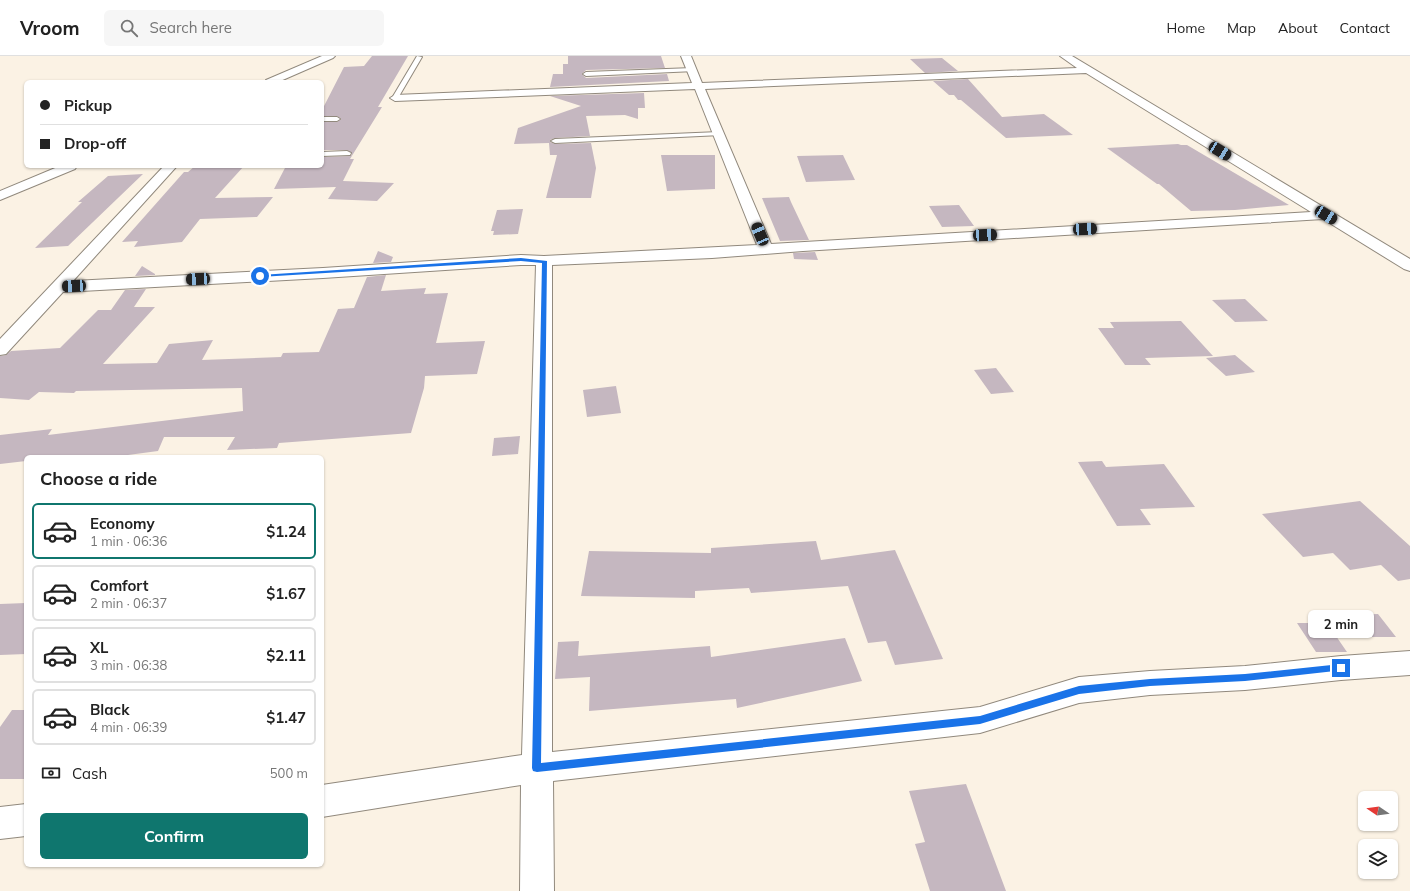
<!DOCTYPE html>
<meta charset="utf-8">
<style>
body{margin:0;font-family:Mulish,sans-serif;background:#f6f6f6;color:#222;height:100vh;display:flex;flex-direction:column;font-size:15px;white-space:nowrap}
*{box-sizing:border-box;margin:0}
p{font-size:13px;color:#767676}
.icon{flex:none;width:22px;height:22px;fill:none;stroke:currentColor;stroke-width:2;stroke-linecap:round;stroke-linejoin:round}
.map{position:relative;flex:1;overflow:hidden}
.panel{position:absolute;left:24px;top:399px;width:300px;height:412px;display:flex;flex-direction:column;background:#fff;border-radius:6px;box-shadow:0 1px 3px #0004}
.panel>*{flex:none}
.top-card{position:absolute;left:24px;top:24px;width:300px;height:88px;border-radius:6px;box-shadow:0 1px 3px #0004;display:grid;align-content:center;height:88px;padding:0 16px;background:#fff}
.needle{width:26px;rotate:283deg}
.controls{position:absolute;left:1358px;top:735px;display:grid;gap:8px}
.controls a{display:grid;place-items:center;width:40px;height:40px;border-radius:6px;background:#fff;box-shadow:0 1px 3px #0004;font-size:20px}
.end{position:absolute;width:18px;height:18px;margin:-9px;border:5px solid #1a73e8;background:#fff;box-shadow:0 0 0 2px #fff}
.from{border-radius:50%}
.bubble{position:absolute;height:28px;border-radius:6px;background:#fff;box-shadow:0 1px 3px #0004;font-size:13px;font-weight:700;line-height:28px;text-align:center}
.car{position:absolute;width:12px;height:24px;margin:-12px -6px;border-radius:5px;box-shadow:0 0 3px 1px #0007;background:linear-gradient(#222 24%,#8ab4d8 0 40%,#222 0 76%,#8ab4d8 0 86%,#222 0)}
.top-card b{display:flex;align-items:center;gap:14px;height:38px;font-size:15px}
.top-card b+b{border-top:1px solid #e0e0e0}
.top-card i{width:10px;height:10px;background:#222}
ul{padding:0;list-style:none}
li{display:flex;align-items:center;gap:12px;height:56px;margin:0 8px 6px;padding:0 8px;border:2px solid #e0e0e0;border-radius:6px}
li div{flex:1}
li b{display:block;font-size:15px}
li em{font-style:normal;font-weight:700}
li.active{border-color:#0f766e}
li>.icon{width:36px;height:36px;stroke-width:1.5}
h2{padding:0 16px;font-size:18px;line-height:48px}
.pay{display:flex;align-items:center;gap:10px;height:44px;padding:0 16px;font-size:15px}
.pay p{margin-inline-start:auto}
.action{display:flex;gap:8px;margin-top:auto;padding:8px 16px}
.action a{flex:1;height:46px;border-radius:6px;background:#0f766e;color:#fff;font-size:16px;font-weight:700;line-height:46px;text-align:center}
header{display:flex;align-items:center;gap:24px;box-sizing:border-box;height:56px;padding:0 20px;background:#fff;border-bottom:1px solid #e0e0e0}
header strong{font-size:19px}
nav{display:flex;gap:22px;margin-inline-start:auto;font-size:14px}
.search{width:280px;height:36px;background:#f6f6f6;display:flex;align-items:center;gap:10px;box-sizing:border-box;padding:0 14px;border-radius:6px;color:#767676;font-size:15px}
.map>svg:first-child{display:block}
.building{fill:#c5b7c0}
.lines{fill:none;stroke-linecap:round;stroke-linejoin:round}
.service-casing{stroke:#91897d;stroke-width:2}
.minor-casing{stroke:#91897d;stroke-width:2}
.tertiary-casing{stroke:#91897d;stroke-width:2}
.service{fill:#fff;fill-rule:evenodd}
.minor{fill:#fff;fill-rule:evenodd}
.tertiary{fill:#fff;fill-rule:evenodd}
.route{fill:#1a73e8}
</style>
<header>
<strong>Vroom</strong>
<div class="search"><svg class="icon" aria-label="search" viewBox="0 0 24 24"><circle cx="10" cy="10" r="6"/><path d="M15 15l6 6"/></svg>Search here</div>
<nav><a>Home</a><a>Map</a><a>About</a><a>Contact</a></nav>
</header>
<div class="map">
<svg width="1410" height="835" viewBox="0 0 1410 835">
<rect width="100%" height="100%" fill="#fbf2e4"/>
<!-- building -->
<path class="building" d="M372 0H408L378 51H382L350 103H354L343 125 394 127 377 145 328 143 336 131 274 133 286 110H322V101L351 100 352 97 347 94H322V66H337L341 63 337 60H322V54L344 11 364 10Z
M568 0H661L665 12 586 14 582 18 586 22 667 18 669 25 550 31 553 18H563V8H568Z
M942 2 958 15 925 17 910 3Z
M968 23 1002 61 1044 58 1073 79 1006 82 961 44H958L954 39H949L933 25Z
M644 37 645 52H638V63L625 59 586 60 590 80 555 82 550 84V86L555 88 591 87 596 112 591 142H546L557 99H550L549 87 514 88 518 72 581 50 550 40Z
M1178 88 1181 89H1187L1289 149 1235 154 1191 155 1159 128H1157L1107 92Z
M661 99H715V133L667 135Z
M843 99 855 124 806 126 797 100Z
M195 110H244L215 142 273 141 257 161 200 163 182 186 134 191 138 185 122 186 184 116H188Z
M143 118 68 190 35 192 82 146H78L108 120Z
M789 141 791 146 809 184 780 185 762 142Z
M959 149 974 170 942 171 929 150Z
M523 153 518 178 493 179 494 175H491L497 154Z
M378 195 393 201 391 206 373 207Z
M815 196 818 204 794 203 793 197Z
M142 210 155 218V219L135 220Z
M386 219 381 235 426 232 424 238 448 237 436 287 485 285 477 318 425 320 424 332 411 377 279 387 277 392 227 394 235 381H164L158 395 113 401H26V405L0 408V379L52 373 48 379 243 355 242 332 76 335 74 337 39 336 29 344 0 342V300L6 299 11 295 60 292 98 254H111L125 234 146 233 134 251H155L103 308 157 307 169 288 213 284 202 304 281 301 283 297 319 296 338 253 354 252 367 221Z
M1245 243 1268 265 1235 266 1212 244Z
M1181 265 1213 300 1145 302 1151 309H1125L1098 272H1114L1110 266Z
M1235 299 1255 316 1226 320 1206 302Z
M996 312 1014 336 991 338 974 314Z
M616 330 621 357 587 361 583 334Z
M520 380 518 398 492 400 494 382Z
M1102 405 1106 411 1164 408 1195 451 1140 453 1151 469 1117 470 1078 406Z
M1360 445 1410 490V523L1398 525 1381 509 1350 514 1333 497 1303 501 1262 458Z
M816 485 821 504 895 494 943 603 895 609 886 585 868 587 848 530 751 537 749 532 695 535V542L581 540 589 495 711 497V492Z
M26 547V598L0 599V548Z
M1378 558 1396 581H1357L1340 559Z
M1297 567H1327L1347 596H1316Z
M845 582 862 625 737 652 736 643 589 655 590 621 555 623 558 586 579 585 578 600 710 590 711 601Z
M12 654H26V723H0V671Z
M966 728 1006 835H930L915 788 925 786 909 735Z"/>
<g class="lines">
<defs>
<path id="service" d="M417 0 422 1 398 42 393 43 392 42Z
M693 12 696 14 695 15 586 20 583 18 586 16Z
M322 61H337L340 63 337 65H322Z
M719 76 721 77V79L555 87 551 85 555 83Z
M347 95 351 97 350 99 322 100V96Z"/>
<path id="minor" d="M681 0H691L702 27 1077 12 1060 0H1072L1410 203V215L1404 213 1323 163 803 195 712 202 552 209V696L980 651 1079 621 1150 615 1245 610 1341 600 1410 595V619L1341 624 1245 634 1150 639 1079 647 980 677 553 725 554 835H520L521 729 322 761V729L522 699 536 209H521L323 222 63 236 6 298 0 299V283L164 110H177L73 225 323 212 521 199 544 200 757 189 695 33 395 45 390 42 395 39 692 27ZM1086 17 1311 156 771 188 705 33Z
M26 748V780L0 783V751Z"/>
<path id="tertiary" d="M322 0H335L333 2 278 26H265L266 24Z
M60 110H77L75 113 0 144V135Z"/>
</defs>
<!-- service casing -->
<use href="#service" class="service-casing"/>
<!-- minor casing -->
<use href="#minor" class="minor-casing"/>
<!-- tertiary casing -->
<use href="#tertiary" class="tertiary-casing"/>
<!-- service -->
<use href="#service" class="service"/>
<!-- minor -->
<use href="#minor" class="minor"/>
<!-- tertiary -->
<use href="#tertiary" class="tertiary"/>
</g>
<!-- route -->
<path class="route" d="M521 202 547 205 541 707 980 660 1079 630 1150 623 1245 618 1341 608 1344 609 1345 612 1344 614 1245 625 1150 630 1079 638 980 668 537 716 533 715 532 712 542 207 521 205 260 221 258 220 260 219Z"/>
</svg>
<div class="controls">
<a><svg class="needle" viewBox="-14 -14 28 28"><path d="M0-13l5 13h-10z" fill="#e53935"/><path d="M0 13l5-13h-10z" fill="#767676"/></svg></a>
<a><svg class="icon" aria-label="layers" viewBox="0 0 24 24"><path d="M12 4l9 5-9 5-9-5zM3 14l9 5 9-5"/></svg></a>
</div>
<i class="end from" style="left:260px;top:220px"></i>
<i class="end" style="left:1341px;top:612px"></i>
<div class="bubble" style="left:1308px;top:554px;width:66px">2 min</div>
<i class="car" style="left:1220px;top:95px;rotate:121deg"></i>
<i class="car" style="left:1326px;top:159px;rotate:121deg"></i>
<i class="car" style="left:1085px;top:173px;rotate:87deg"></i>
<i class="car" style="left:760px;top:178px;rotate:337deg"></i>
<i class="car" style="left:985px;top:179px;rotate:87deg"></i>
<i class="car" style="left:198px;top:223px;rotate:267deg"></i>
<i class="car" style="left:74px;top:230px;rotate:267deg"></i>
<div class="top-card">
<b><i class="from"></i>Pickup</b>
<b><i></i>Drop-off</b>
</div>
<section class="panel">
<h2>Choose a ride</h2>
<ul>
<li class="active"><svg class="icon" aria-label="car" viewBox="0 0 24 24"><path d="M5 17H2v-5l4-1 3-4h7l3 4 3 1v5h-3M9 17h6M6 11h13"/><circle cx="7" cy="17" r="2"/><circle cx="17" cy="17" r="2"/></svg><div><b>Economy</b><p>1 min · 06:36</p></div><em>$1.24</em></li>
<li><svg class="icon" aria-label="car" viewBox="0 0 24 24"><path d="M5 17H2v-5l4-1 3-4h7l3 4 3 1v5h-3M9 17h6M6 11h13"/><circle cx="7" cy="17" r="2"/><circle cx="17" cy="17" r="2"/></svg><div><b>Comfort</b><p>2 min · 06:37</p></div><em>$1.67</em></li>
<li><svg class="icon" aria-label="car" viewBox="0 0 24 24"><path d="M5 17H2v-5l4-1 3-4h7l3 4 3 1v5h-3M9 17h6M6 11h13"/><circle cx="7" cy="17" r="2"/><circle cx="17" cy="17" r="2"/></svg><div><b>XL</b><p>3 min · 06:38</p></div><em>$2.11</em></li>
<li><svg class="icon" aria-label="car" viewBox="0 0 24 24"><path d="M5 17H2v-5l4-1 3-4h7l3 4 3 1v5h-3M9 17h6M6 11h13"/><circle cx="7" cy="17" r="2"/><circle cx="17" cy="17" r="2"/></svg><div><b>Black</b><p>4 min · 06:39</p></div><em>$1.47</em></li>
</ul>
<div class="pay"><svg class="icon" aria-label="cash" viewBox="0 0 24 24"><path d="M3 7h18v10H3z"/><circle cx="12" cy="12" r="2"/></svg>Cash<p>500 m</p></div>
<div class="action"><a>Confirm</a></div>
</section>
</div>
